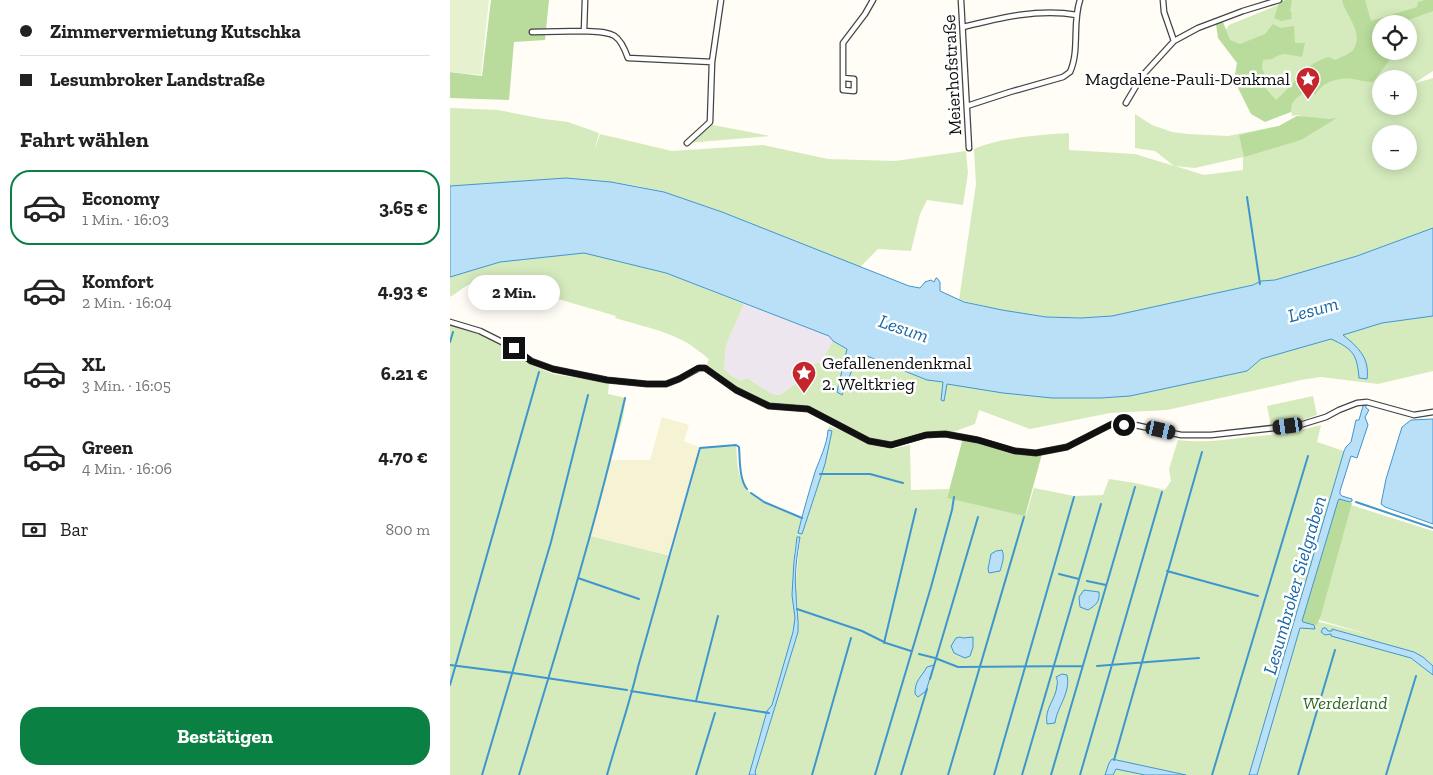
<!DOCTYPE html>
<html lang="de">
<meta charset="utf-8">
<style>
body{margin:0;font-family:"Zilla Slab",serif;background:#f2f2f2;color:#222;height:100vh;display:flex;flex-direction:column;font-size:19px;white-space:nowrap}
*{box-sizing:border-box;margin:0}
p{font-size:16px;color:#767676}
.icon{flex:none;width:28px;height:28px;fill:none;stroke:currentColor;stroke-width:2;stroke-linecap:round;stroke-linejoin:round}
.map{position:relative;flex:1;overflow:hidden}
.side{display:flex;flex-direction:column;background:#fff;width:450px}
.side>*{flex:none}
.hud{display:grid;align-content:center;height:110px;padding:0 20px;background:#fff}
.controls{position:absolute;left:922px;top:15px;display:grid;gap:10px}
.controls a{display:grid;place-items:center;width:45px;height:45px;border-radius:50%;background:#fff;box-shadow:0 2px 12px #0003;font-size:25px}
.end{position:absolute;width:22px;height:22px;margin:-11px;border:6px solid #111;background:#fff;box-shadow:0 0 0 2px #fff}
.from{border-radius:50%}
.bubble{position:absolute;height:35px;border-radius:18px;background:#fff;box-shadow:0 2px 12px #0003;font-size:16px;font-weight:700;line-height:35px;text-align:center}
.car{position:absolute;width:15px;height:30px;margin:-15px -8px;border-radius:6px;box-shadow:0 0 4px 1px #0007;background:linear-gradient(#222 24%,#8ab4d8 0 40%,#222 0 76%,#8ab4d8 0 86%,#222 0)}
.hud b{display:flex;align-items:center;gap:18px;height:48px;font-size:19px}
.hud b+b{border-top:1px solid #e0e0e0}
.hud i{width:12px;height:12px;background:#222}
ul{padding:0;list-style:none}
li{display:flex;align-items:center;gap:15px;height:75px;margin:0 10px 8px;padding:0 10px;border:2px solid transparent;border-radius:20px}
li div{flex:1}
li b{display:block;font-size:19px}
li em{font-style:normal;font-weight:700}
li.selected{border-color:#0b8043}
li>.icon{width:45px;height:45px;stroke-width:1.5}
h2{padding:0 20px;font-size:22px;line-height:60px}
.pay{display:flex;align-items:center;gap:12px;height:55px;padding:0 20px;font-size:19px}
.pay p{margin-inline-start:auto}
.cta{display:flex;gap:10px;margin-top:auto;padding:10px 20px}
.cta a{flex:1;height:58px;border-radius:20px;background:#0b8043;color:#fff;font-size:20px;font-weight:700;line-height:58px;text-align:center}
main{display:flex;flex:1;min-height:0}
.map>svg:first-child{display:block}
.industrial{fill:#eee6ef}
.farmland{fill:#f6f3d4}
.green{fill:#d5ebbd;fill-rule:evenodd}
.forest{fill:#b9dc9c}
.pitch{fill:#e6f2cf}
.water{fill:#b9e0f7;stroke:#3f96cf}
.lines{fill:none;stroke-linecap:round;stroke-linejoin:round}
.stream{stroke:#3f96cf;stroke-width:2}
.minor-casing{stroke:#444;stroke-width:7}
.minor{stroke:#fff;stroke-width:4.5}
.route{stroke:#111;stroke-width:6}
.labels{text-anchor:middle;stroke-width:5;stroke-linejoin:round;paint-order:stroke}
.street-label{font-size:18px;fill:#111;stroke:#fff}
.poi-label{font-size:18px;fill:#111;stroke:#fff;text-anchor:end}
.park-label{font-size:18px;font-style:italic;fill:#2f6b1f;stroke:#fff}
.water-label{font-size:19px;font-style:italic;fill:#1768a6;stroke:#fff}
</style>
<main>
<section class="side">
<div class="hud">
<b><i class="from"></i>Zimmervermietung Kutschka</b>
<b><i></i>Lesumbroker Landstraße</b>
</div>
<h2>Fahrt wählen</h2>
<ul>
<li class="selected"><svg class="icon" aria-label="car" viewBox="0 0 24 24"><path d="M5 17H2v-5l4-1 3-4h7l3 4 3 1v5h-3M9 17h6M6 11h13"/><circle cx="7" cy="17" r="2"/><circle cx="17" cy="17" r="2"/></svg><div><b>Economy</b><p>1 Min. · 16:03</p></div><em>3.65 €</em></li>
<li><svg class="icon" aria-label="car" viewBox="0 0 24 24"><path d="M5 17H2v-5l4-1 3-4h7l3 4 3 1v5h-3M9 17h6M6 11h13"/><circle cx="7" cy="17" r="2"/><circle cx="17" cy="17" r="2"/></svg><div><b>Komfort</b><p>2 Min. · 16:04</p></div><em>4.93 €</em></li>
<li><svg class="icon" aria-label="car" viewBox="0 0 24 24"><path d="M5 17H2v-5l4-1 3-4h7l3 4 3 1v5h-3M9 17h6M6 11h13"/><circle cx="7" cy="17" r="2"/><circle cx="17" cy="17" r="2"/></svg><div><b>XL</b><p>3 Min. · 16:05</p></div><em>6.21 €</em></li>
<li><svg class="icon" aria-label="car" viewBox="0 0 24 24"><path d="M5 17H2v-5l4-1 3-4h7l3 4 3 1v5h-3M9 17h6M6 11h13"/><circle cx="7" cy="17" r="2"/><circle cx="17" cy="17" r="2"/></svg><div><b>Green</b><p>4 Min. · 16:06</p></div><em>4.70 €</em></li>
</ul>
<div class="pay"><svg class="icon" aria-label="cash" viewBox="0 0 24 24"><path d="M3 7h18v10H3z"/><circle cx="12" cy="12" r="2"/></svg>Bar<p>800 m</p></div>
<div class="cta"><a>Bestätigen</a></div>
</section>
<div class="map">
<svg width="983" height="775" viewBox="0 0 983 775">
<rect width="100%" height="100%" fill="#fffdf5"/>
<!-- industrial -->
<path class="industrial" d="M294 304 379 336 383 341 371 362 360 365 354 380 348 382 330 395 322 394 297 378 296 379 294 378 292 381 282 376 274 369 276 345Z"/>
<!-- farmland -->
<path class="farmland" d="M212 417 239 425 234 441 251 448 222 556 140 536 161 460H200Z"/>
<!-- green -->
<path class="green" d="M835 0H983V71L963 84 983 78V228L907 256 825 280 811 281 803 285 662 316 631 318 596 317 552 310 509 300 526 184 524 149C550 137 591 135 619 133V150L685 154 724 166 705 151 685 148V114L702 125 722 132 738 134 778 136 829 126 847 116 852 117 848 115 842 116 841 111 834 113 795 72 777 41 776 29 779 25 828 5ZM931 24H959V51H931ZM931 79H959V106H931ZM931 134H959V161H931ZM793 157V170L754 175 725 166 745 168Z
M0 108 48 110 94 119 118 122 149 133 144 152 150 134 222 151 313 145 378 159 445 161 516 151 518 173 513 205 477 200 470 214 461 251 428 249 410 267 272 212 214 192 187 186 161 182 116 178 0 186Z
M260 122 263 125 320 136 237 143Z
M134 253 216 273 294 304 276 345 274 369 282 376 292 381 294 378 296 379 297 378 322 394 330 395 348 382 354 380 360 365 371 362 383 341 397 349 387 392 392 395 406 360 411 356H417L477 380 493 382 491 400 494 401 497 384 553 393 602 398H651L680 396 797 371 811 359 932 323 983 316V371L928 384 871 377 851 380 717 410 660 413 580 429 529 410 525 424 495 435H476L441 445 420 441 374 415 359 407 320 404 291 390 264 370 256 367 259 359C251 353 243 346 234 341 213 330 188 325 165 318L166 316 98 296 96 298 47 286 48 283C39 281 26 281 18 285 12 288 6 294 0 297V277L50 262Z
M0 324 31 334 60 350 79 364 103 374 159 383 158 394 176 398 173 418 140 536 221 556 251 448 286 445C287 454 287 465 289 473 298 503 326 507 352 517L348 533 352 534 375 464 382 432 378 430 379 426 393 431 420 445 441 449 460 445 461 490 499 489 497 498 576 515 584 488 624 496 653 495 659 479 685 483 715 490 721 481 719 469 728 440C752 443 775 440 798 437 823 435 847 432 871 425L867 442 894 451 846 616 921 635 869 620 901 505 983 531V775H657L658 768 655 775H306L305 773 348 632V612L346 592V581L350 538 347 537C340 564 346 591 345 619 344 648 330 678 322 705L317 711 299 775H0Z
M863 396 867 415 849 421 821 426 817 406Z"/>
<!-- forest -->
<path class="forest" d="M41 0H99L95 40 64 42 59 100 0 98V72L32 76Z
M835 0H842L840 12 842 13 841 19 831 21 824 18 829 3Z
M892 0H915L921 21 967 7 968 2 975 0H983V11L947 24H931V51H945V53L923 82C916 82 910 80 903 79 889 77 872 82 865 95L861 90C850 94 840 100 841 112L815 122 801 114 784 80 787 63 768 38 766 24 773 22 780 40 790 44 815 34 823 24 831 28 844 26 845 43H855L852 57 835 54 829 55 822 59 813 60 812 68 815 75 810 78 817 90 826 100C843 86 856 62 879 57L885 60C890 57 899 55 903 50 915 33 895 15 892 0Z
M847 116 880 119 887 118 851 140 794 157 789 135 829 126Z
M513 438 565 452 592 454 575 516 497 498Z
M889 499 902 503 871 615 867 625 853 622 852 621 888 500Z"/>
<!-- pitch -->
<path class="pitch" d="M0 0H39L31 75 0 72Z"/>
<!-- water -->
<path class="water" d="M116 178 161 182 214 192 272 212 459 286 470 288 475 282 481 280 484 282 486 278H487L490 282V291L514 302 552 310 596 317 631 318 662 316 803 285 811 281 825 280 907 256 983 228V316L932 323 893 335C908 347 920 358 917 379L909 378C907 354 903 349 881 339L811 359 797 371 680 396 651 398H602L553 393 497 384 494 401 491 400 493 382 477 380 417 356 411 357 406 360 392 395 387 392 397 349 383 341 379 336 216 273 134 253 50 262 0 277V186Z
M916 405V408L919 410 915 417 918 425 907 458 901 456 890 491V494L892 496 902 499V501L900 502 889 499 888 501 852 621 853 622 864 625 865 629 850 628 807 775H799L894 451 896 447 901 442 906 420H909L913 406Z
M983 419V524L935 507 931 504 936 479 952 427 961 420Z
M378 430 382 431 375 464 352 534 348 533C353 512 359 492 365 472 370 458 377 445 378 430Z
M347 537H350C347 555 344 575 346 593 346 607 349 619 348 632L305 772 306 775H299L317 711 322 705 343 632 345 618 342 595 344 561Z
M552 550C555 557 552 564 550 571L539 573 538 569 541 554 546 551Z
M634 590 649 592C650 602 646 605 638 610L630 607 629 597Z
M873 628H876L878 631H882V629L964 652 973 657 983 666V675L961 658 881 636V634L875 635 871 632Z
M510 637 513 638 523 637V647L520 656 515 658 504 653 501 646 506 638Z
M484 665 476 691 468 697 465 694C465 680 470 679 477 667Z
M612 674 617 675C621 693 607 707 605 723L597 724C594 708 606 700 607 685 608 682 607 679 606 677Z
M662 759 736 775H695L666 769 663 775H655L659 763Z"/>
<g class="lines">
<!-- stream -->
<path class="stream" d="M797 197 810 284
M0 342 3 332
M370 474H420L453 483
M301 493 314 502 352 518
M906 502 983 528
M717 571 808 596
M609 574 629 579
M128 578 189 599
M637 581 656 585
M347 609 412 631 436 643 461 651
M434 643 466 509
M469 654 485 658 508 667 633 666
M0 665 63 673 177 690
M647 666 749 658
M480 679 528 517
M0 685 89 372
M181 691 319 713
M246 701 268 616
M664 760 752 452
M32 775 101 542 138 395
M69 775C107 650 146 525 175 398
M157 775C167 739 180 703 188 667L250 448 286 445 289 447C290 459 289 479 297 489
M246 775 265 713
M362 775 401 638
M425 775 481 587 502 510 504 497
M451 775 477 689
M498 775 574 517
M544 775 624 497
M572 775 651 504
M601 775 685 487
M630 775 712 492
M762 775 858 456
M848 775 885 650
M936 775 966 676"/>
<defs>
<path id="minor" d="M135 0 134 31C161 33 168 30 178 58L262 62
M511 0 519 148
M713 0 714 12 724 41
M513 27C549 18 589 8 627 15
M82 32 134 31
M393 78 404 79V91L393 90V43L415 14 423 0
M676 103 692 76 724 41 748 28 793 11 829 0
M517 106 560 92 613 77 620 72C630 50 622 23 630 0
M237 143 260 122 262 62 271 0
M0 322 30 331 64 348 81 361 103 369 157 380 197 384H216L229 379 249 368H255L286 390 319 406 358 409 419 441 441 445 476 435 495 434 528 440 565 451 586 453 617 447 662 424 685 425 731 435H761L850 425 876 417 889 410 907 403 917 402 964 415 983 412"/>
</defs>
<!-- minor casing -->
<use href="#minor" class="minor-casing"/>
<!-- minor -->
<use href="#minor" class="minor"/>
</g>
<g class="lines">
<!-- route -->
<path class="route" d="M64 348 81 361 103 369 157 380 197 384H216L229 379 248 368H255L286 390 319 406 358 409 419 441 441 445 476 435 495 434 528 440 565 451 586 453 617 447 662 424 674 425"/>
</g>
<!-- icons -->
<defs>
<symbol id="sight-pin" viewBox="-11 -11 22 30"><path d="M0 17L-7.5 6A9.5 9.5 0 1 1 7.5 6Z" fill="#c4262e" stroke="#fff"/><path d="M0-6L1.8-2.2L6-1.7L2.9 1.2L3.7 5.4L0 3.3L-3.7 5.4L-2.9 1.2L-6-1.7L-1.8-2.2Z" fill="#fff"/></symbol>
</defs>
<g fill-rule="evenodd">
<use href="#sight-pin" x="844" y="65" width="28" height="38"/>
<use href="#sight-pin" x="340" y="359" width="28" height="38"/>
</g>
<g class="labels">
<!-- street labels -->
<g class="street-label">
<text transform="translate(502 75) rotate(-93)" y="6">Meierhofstraße</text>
</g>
<!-- poi labels -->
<g class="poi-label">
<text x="840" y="85">Magdalene-Pauli-Denkmal</text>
<text x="372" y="369" text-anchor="start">Gefallenendenkmal<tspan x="372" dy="21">2. Weltkrieg</tspan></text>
</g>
<!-- park labels -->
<g class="park-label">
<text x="895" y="709">Werderland</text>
</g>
<!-- water labels -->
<g class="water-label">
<text transform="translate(863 309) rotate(-15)" y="7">Lesum</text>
<text transform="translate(454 328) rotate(19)" y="7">Lesum</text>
<text transform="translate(844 585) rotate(-74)" y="7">Lesumbroker Sielgraben</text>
</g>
</g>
</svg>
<div class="controls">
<a><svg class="icon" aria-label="locate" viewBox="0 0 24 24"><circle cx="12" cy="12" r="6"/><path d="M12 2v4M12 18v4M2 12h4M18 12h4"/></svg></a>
<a>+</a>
<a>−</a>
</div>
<i class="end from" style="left:674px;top:425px"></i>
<i class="end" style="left:64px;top:348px"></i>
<div class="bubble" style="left:18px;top:275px;width:92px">2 Min.</div>
<i class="car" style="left:838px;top:426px;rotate:262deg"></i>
<i class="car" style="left:711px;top:430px;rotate:103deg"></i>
</div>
</main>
